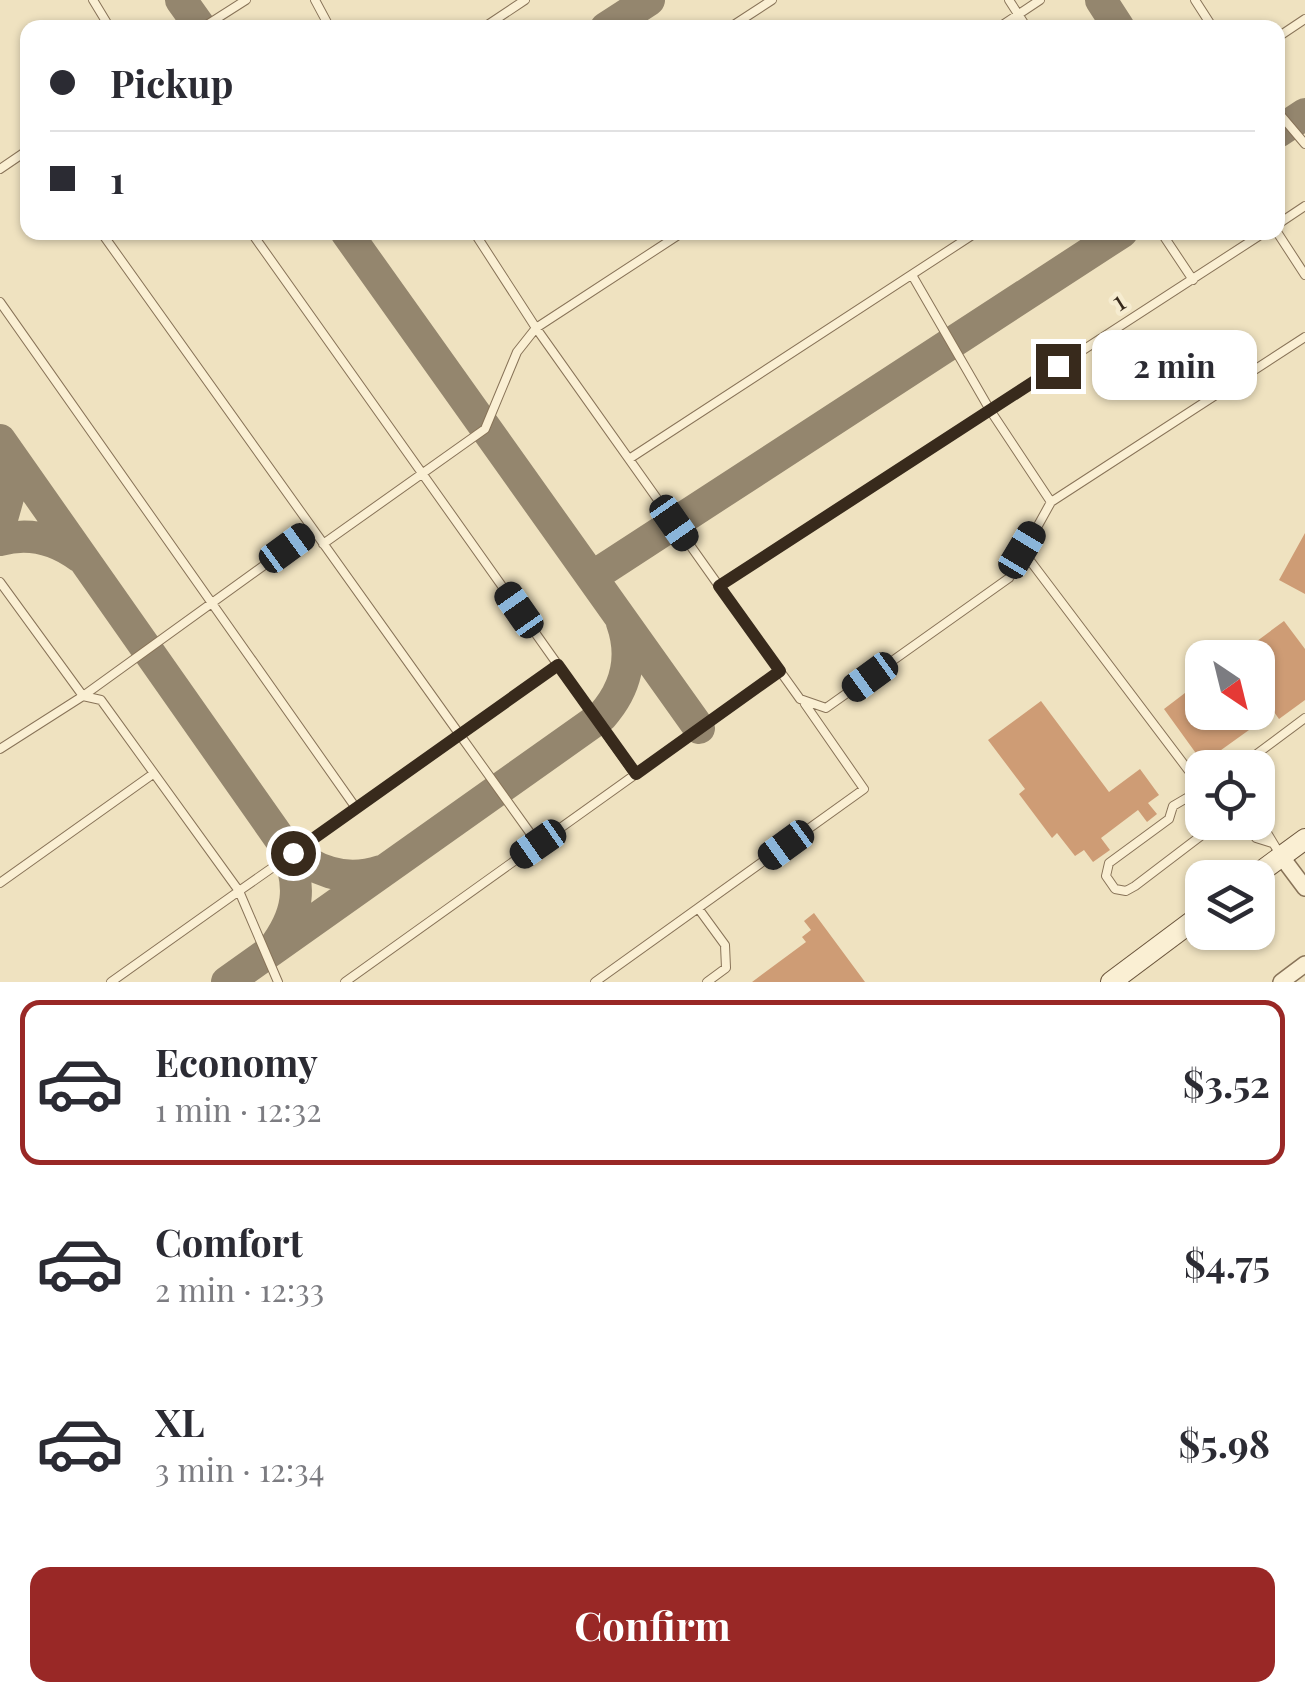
<!DOCTYPE html>
<meta charset="utf-8">
<style>
body{margin:0;font-family:"Playfair Display",serif;background:#f2f2f3;color:#2b2b33;height:100vh;display:flex;flex-direction:column;font-size:38px;white-space:nowrap}
*{box-sizing:border-box;margin:0}
p{font-size:32px;color:#7c7c81}
.icon{flex:none;width:55px;height:55px;fill:none;stroke:currentColor;stroke-width:2;stroke-linecap:round;stroke-linejoin:round}
.map{position:relative;height:982px;overflow:hidden}
.side{display:flex;flex-direction:column;background:#fff;flex:1}
.side>*{flex:none}
.guide{position:absolute;left:20px;top:20px;width:1265px;height:220px;border-radius:20px;box-shadow:0 2px 8px #0004;display:grid;align-content:center;height:220px;padding:0 30px;background:#fff}
.needle{width:65px;rotate:145deg}
.controls{position:absolute;left:1185px;top:640px;display:grid;gap:20px}
.controls a{display:grid;place-items:center;width:90px;height:90px;border-radius:20px;background:#fff;box-shadow:0 2px 8px #0004;font-size:50px}
.end{position:absolute;width:45px;height:45px;margin:-22px;border:12px solid #382a1c;background:#fff;box-shadow:0 0 0 5px #fff}
.from{border-radius:50%}
.bubble{position:absolute;height:70px;border-radius:20px;background:#fff;box-shadow:0 2px 8px #0004;font-size:32px;font-weight:700;line-height:70px;text-align:center}
.car{position:absolute;width:30px;height:60px;margin:-30px -15px;border-radius:12px;box-shadow:0 0 8px 2px #0007;background:linear-gradient(#222 24%,#8ab4d8 0 40%,#222 0 76%,#8ab4d8 0 86%,#222 0)}
.guide b{display:flex;align-items:center;gap:35px;height:95px;font-size:38px}
.guide b+b{border-top:2px solid #e1e1e2}
.guide i{width:25px;height:25px;background:#2b2b33}
ul{padding:18px 0 0;list-style:none}
li{display:flex;align-items:center;gap:30px;height:165px;margin:0 20px 15px;padding:0 10px;border:5px solid transparent;border-radius:20px}
li div{flex:1}
li b{display:block;font-size:38px}
li em{font-style:normal;font-weight:700}
li.selected{border-color:#992826}
li>.icon{width:90px;height:90px;stroke-width:1.5}
.primary-button{display:flex;gap:20px;margin-top:auto;padding:20px 30px}
.primary-button a{flex:1;height:115px;border-radius:20px;background:#992826;color:#fff;font-size:40px;font-weight:700;line-height:115px;text-align:center}
.map>svg:first-child{display:block}
.lines{fill:none;stroke-linecap:round;stroke-linejoin:round}
.taxiway{stroke:#94866e;stroke-width:32}
.building{fill:#ce9c75}
.lane-casing{stroke:#887358;stroke-width:10}
.street-casing{stroke:#887358;stroke-width:18}
.secondary-casing{stroke:#6a543b;stroke-width:22}
.lane{stroke:#faefd3;stroke-width:8}
.street{stroke:#faefd3;stroke-width:15}
.secondary{stroke:#faefd3;stroke-width:20}
.route{stroke:#382a1c;stroke-width:12}
.labels{text-anchor:middle;stroke-width:9;stroke-linejoin:round;paint-order:stroke}
.street-label{font-size:28px;fill:#382a1c;stroke:#f6ecd0}
</style>
<div class="map">
<svg width="1305" height="982" viewBox="0 0 1305 982">
<rect width="100%" height="100%" fill="#efe2c0"/>
<g class="lines">
<!-- taxiway -->
<path class="taxiway" d="M181 0 201 28
M1101 0 1119 28
M606 28 649 0
M1278 132 1305 114
M346 232 699 728
M0 440 285 846C303 886 299 915 272 950
M0 526 11 487 5 453
M0 540C29 532 56 539 80 557
M592 577 1122 232
M285 846C314 871 344 883 381 871
M227 982 602 716C626 689 634 657 622 623"/>
</g>
<!-- building -->
<path class="building" d="M1305 533V594L1279 580Z
M1284 621 1305 649V700L1279 719 1274 712 1203 763 1164 709 1202 680V712H1258V658H1234Z
M1041 701 1109 792 1140 769 1159 795 1148 803 1157 814 1147 822 1138 810 1101 838 1110 850 1093 862 1084 850 1075 856 1057 833 1052 838 1019 794 1025 789 988 740Z
M814 913 865 982H752L806 942 802 937 811 930 804 921Z"/>
<g class="lines">
<defs>
<path id="lane" d="M93 0 110 28
M315 0 330 28
M1009 0 1027 28
M1195 0 1213 28
M202 28 246 0
M483 28 525 0
M729 28 772 0
M998 28 1040 0
M1278 37 1305 19
M1278 112 1305 144
M0 169 28 150
M1278 224 1305 206
M101 232 460 735 293 853
M251 232 558 665 460 735 538 844
M474 232 536 328 719 586
M1161 232 1193 280
M1277 232 1305 275
M912 275 990 410 1051 502 1305 337
M0 302 356 808
M629 459 977 232
M1051 502 1009 578 826 708 800 699 719 586 1265 232
M323 544 485 429 517 352 536 328 683 232
M1022 550 1189 771 1202 782
M0 582 83 696 0 749
M558 665 635 774
M83 696 101 700 239 891 111 982
M83 696 313 530
M1238 768 1305 718
M1202 789 1173 806 1169 819 1109 863 1106 876 1115 889 1126 891 1135 886 1202 835 1203 824 1193 810 1202 798
M1258 818 1281 856
M1245 822 1256 838 1272 843
M0 883 153 774
M698 908 725 945 726 968 707 982
M278 982 239 891 289 856
M345 982 780 671
M595 982 864 789 805 704"/>
<path id="street" d="M1281 856 1305 888
M1281 982 1305 964"/>
<path id="secondary" d="M1252 878 1305 839
M1111 982 1202 914"/>
</defs>
<!-- lane casing -->
<use href="#lane" class="lane-casing"/>
<!-- street casing -->
<use href="#street" class="street-casing"/>
<!-- secondary casing -->
<use href="#secondary" class="secondary-casing"/>
<!-- lane -->
<use href="#lane" class="lane"/>
<!-- street -->
<use href="#street" class="street"/>
<!-- secondary -->
<use href="#secondary" class="secondary"/>
</g>
<g class="lines">
<!-- route -->
<path class="route" d="M293 853 558 665 636 774 780 671 719 586 1058 366"/>
</g>
<g class="labels">
<!-- street labels -->
<g class="street-label">
<text transform="translate(1118 301) rotate(-32)" y="10">1</text>
</g>
</g>
</svg>
<div class="controls">
<a><svg class="needle" viewBox="-14 -14 28 28"><path d="M0-13l5 13h-10z" fill="#e53935"/><path d="M0 13l5-13h-10z" fill="#7c7c81"/></svg></a>
<a><svg class="icon" aria-label="locate" viewBox="0 0 24 24"><circle cx="12" cy="12" r="6"/><path d="M12 2v4M12 18v4M2 12h4M18 12h4"/></svg></a>
<a><svg class="icon" aria-label="layers" viewBox="0 0 24 24"><path d="M12 4l9 5-9 5-9-5zM3 14l9 5 9-5"/></svg></a>
</div>
<i class="end from" style="left:293px;top:853px"></i>
<i class="end" style="left:1058px;top:366px"></i>
<div class="bubble" style="left:1092px;top:330px;width:165px">2 min</div>
<i class="car" style="left:674px;top:523px;rotate:145deg"></i>
<i class="car" style="left:287px;top:548px;rotate:54deg"></i>
<i class="car" style="left:1022px;top:550px;rotate:31deg"></i>
<i class="car" style="left:519px;top:610px;rotate:325deg"></i>
<i class="car" style="left:870px;top:677px;rotate:234deg"></i>
<i class="car" style="left:538px;top:844px;rotate:235deg"></i>
<i class="car" style="left:786px;top:845px;rotate:234deg"></i>
<div class="guide">
<b><i class="from"></i>Pickup</b>
<b><i></i>1</b>
</div>
</div>
<section class="side">
<ul>
<li class="selected"><svg class="icon" aria-label="car" viewBox="0 0 24 24"><path d="M5 17H2v-5l4-1 3-4h7l3 4 3 1v5h-3M9 17h6M6 11h13"/><circle cx="7" cy="17" r="2"/><circle cx="17" cy="17" r="2"/></svg><div><b>Economy</b><p>1 min · 12:32</p></div><em>$3.52</em></li>
<li><svg class="icon" aria-label="car" viewBox="0 0 24 24"><path d="M5 17H2v-5l4-1 3-4h7l3 4 3 1v5h-3M9 17h6M6 11h13"/><circle cx="7" cy="17" r="2"/><circle cx="17" cy="17" r="2"/></svg><div><b>Comfort</b><p>2 min · 12:33</p></div><em>$4.75</em></li>
<li><svg class="icon" aria-label="car" viewBox="0 0 24 24"><path d="M5 17H2v-5l4-1 3-4h7l3 4 3 1v5h-3M9 17h6M6 11h13"/><circle cx="7" cy="17" r="2"/><circle cx="17" cy="17" r="2"/></svg><div><b>XL</b><p>3 min · 12:34</p></div><em>$5.98</em></li>
</ul>
<div class="primary-button"><a>Confirm</a></div>
</section>
